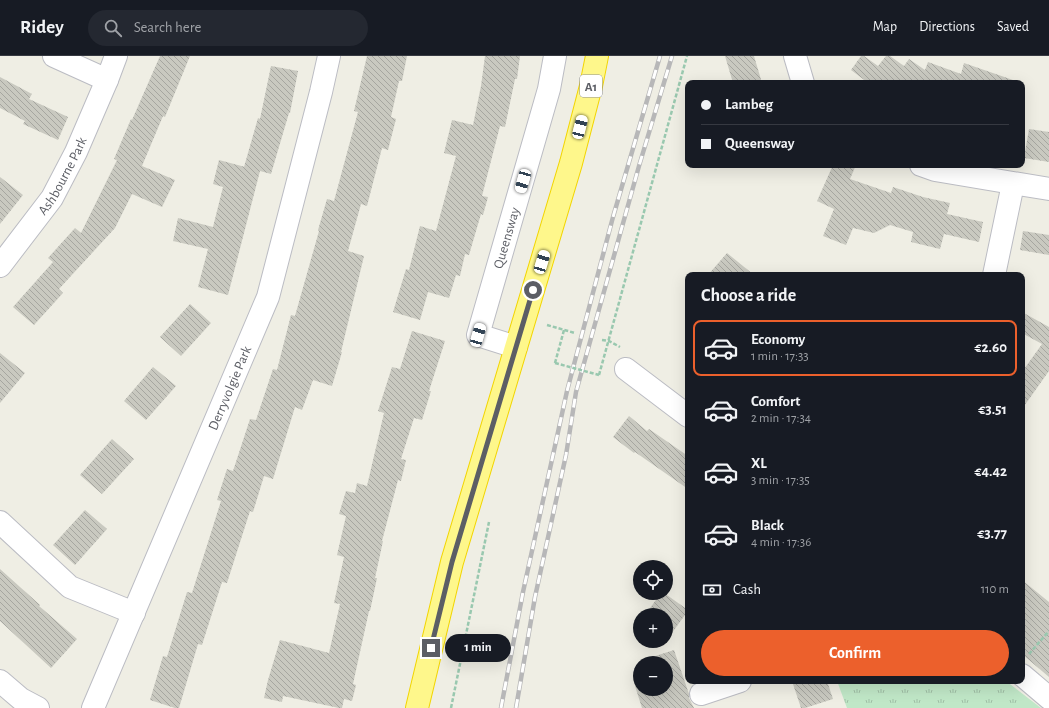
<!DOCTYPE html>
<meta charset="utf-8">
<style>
body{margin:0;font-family:"Alegreya Sans",sans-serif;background:#242831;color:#f1f3f6;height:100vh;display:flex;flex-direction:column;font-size:15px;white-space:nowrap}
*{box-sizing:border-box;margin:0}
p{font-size:13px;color:#9ea1a6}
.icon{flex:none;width:22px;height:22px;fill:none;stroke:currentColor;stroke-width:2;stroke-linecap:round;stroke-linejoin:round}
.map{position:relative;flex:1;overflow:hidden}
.drawer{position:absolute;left:685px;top:216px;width:340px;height:412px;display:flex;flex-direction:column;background:#171b24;border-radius:8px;box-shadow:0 4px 16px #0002}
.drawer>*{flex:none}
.hud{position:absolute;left:685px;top:24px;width:340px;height:88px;border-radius:8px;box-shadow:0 4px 16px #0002;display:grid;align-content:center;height:88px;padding:0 16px;background:#171b24}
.fabs{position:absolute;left:633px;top:504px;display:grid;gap:8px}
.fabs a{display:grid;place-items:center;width:40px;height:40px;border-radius:50%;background:#171b24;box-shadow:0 4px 16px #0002;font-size:20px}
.end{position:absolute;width:18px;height:18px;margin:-9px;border:5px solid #5c5e65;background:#fff;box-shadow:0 0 0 2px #fff}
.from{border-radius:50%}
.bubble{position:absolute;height:28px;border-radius:14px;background:#171b24;box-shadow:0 4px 16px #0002;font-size:13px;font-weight:600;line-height:28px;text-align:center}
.car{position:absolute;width:12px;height:24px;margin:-12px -6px;border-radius:5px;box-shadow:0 0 3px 1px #0007;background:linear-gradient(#fff 24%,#345 0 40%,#fff 0 76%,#345 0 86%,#fff 0)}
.hud b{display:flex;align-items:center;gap:14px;height:38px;font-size:15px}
.hud b+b{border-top:1px solid #363941}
.hud i{width:10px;height:10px;background:#f1f3f6}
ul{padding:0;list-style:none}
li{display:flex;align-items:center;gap:12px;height:56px;margin:0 8px 6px;padding:0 8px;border:2px solid transparent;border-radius:8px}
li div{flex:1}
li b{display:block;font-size:15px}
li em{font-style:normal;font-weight:600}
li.active{border-color:#ec602c}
li>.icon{width:36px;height:36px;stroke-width:1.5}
h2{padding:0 16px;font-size:18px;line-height:48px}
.pay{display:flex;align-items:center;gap:10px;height:44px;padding:0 16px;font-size:15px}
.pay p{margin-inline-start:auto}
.action{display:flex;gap:8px;margin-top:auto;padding:8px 16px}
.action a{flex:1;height:46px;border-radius:24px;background:#ec602c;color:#fff;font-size:16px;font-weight:600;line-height:46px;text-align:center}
header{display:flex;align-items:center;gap:24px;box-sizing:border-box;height:56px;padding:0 20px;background:#171b24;border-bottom:1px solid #363941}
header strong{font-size:19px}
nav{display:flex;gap:22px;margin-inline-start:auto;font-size:14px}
.search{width:280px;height:36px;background:#242831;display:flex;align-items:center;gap:10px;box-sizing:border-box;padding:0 14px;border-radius:22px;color:#9ea1a6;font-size:15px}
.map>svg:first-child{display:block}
.park{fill:url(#park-tufts)}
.building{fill:url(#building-back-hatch)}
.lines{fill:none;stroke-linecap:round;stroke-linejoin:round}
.minor-casing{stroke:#bbbcc3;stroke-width:24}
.highway-casing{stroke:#f2d500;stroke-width:24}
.path{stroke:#99c8af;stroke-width:2.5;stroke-dasharray:4 2;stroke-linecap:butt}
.minor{stroke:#fff;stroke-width:22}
.highway{stroke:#fef78b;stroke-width:22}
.rail-casing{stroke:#b7b7b8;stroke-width:4.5}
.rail{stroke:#fff;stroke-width:3;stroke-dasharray:9;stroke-linecap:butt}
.path-bridge{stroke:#99c8af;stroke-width:2.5;stroke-dasharray:4 2;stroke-linecap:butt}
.route{stroke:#5c5e65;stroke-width:5}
.labels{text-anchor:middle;stroke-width:3;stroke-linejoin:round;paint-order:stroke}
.shield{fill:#fff;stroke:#8d8e93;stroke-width:1}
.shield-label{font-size:13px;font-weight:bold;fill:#5c5e65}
.street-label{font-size:14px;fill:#5c5e65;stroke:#fff}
</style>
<header>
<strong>Ridey</strong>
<div class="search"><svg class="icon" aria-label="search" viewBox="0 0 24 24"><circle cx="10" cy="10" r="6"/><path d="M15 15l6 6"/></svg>Search here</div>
<nav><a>Map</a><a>Directions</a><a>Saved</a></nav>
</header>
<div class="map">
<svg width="1049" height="652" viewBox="0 0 1049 652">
<defs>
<pattern id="park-tufts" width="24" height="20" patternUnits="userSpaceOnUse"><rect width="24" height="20" fill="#c0e7c7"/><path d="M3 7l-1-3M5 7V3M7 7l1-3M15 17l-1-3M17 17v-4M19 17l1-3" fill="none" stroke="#9fbea5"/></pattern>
<pattern id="building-back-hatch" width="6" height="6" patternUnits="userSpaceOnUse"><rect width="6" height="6" fill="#c9c9c0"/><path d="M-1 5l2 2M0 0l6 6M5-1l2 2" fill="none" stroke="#a6a6a0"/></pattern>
</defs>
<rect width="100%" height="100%" fill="#efeee4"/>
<!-- park -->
<path class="park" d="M837 625H1006L1041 652H847Z"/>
<!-- building -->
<path class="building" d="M160 0H190L165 61 163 60 142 110 175 124 162 151 132 138 115 172 59 233 63 237 34 269 13 251 53 206 48 202 75 172 81 177 117 104 114 103 131 63 132 64Z
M367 0H407L402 25H399L391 61 396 63 388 94 382 92 367 150 361 148 348 195 364 200 341 296H342L332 330 313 324 302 354 295 351 273 423 264 420 253 456 250 455 227 527 222 526 202 589 198 588 179 652H175L150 644 163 600 167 601 187 536 192 537 221 445 217 444 227 413 233 415 250 363 256 364 273 313 277 314 291 259 295 260 319 175 318 174 327 143 334 145 358 56 354 55Z
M485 0H520L517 23H515L505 71 500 70 482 140 488 141 483 159 481 158 469 199 465 198 460 220 456 219 449 242 428 236 420 264 393 256 406 213 409 214 420 170 436 175 456 100 444 97 452 64 473 69 481 30Z
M725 0H754L762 27H733Z
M861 0H864L878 10 886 0H890L904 10 909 3 925 14 928 6 961 18 964 7 1013 24 1012 27H866L867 26 851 14Z
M271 10 298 15 290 57H289L271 118 260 115 228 239 198 231 208 193 173 185 178 162 213 171 223 131 213 128 219 104 249 112 244 111 258 62 260 63Z
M0 21 32 38 29 43 68 61 58 84 23 68 25 65 0 52Z
M1029 73 1049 76V106L1024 102Z
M833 109H856L850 123 891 137 893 131 923 141 950 147 947 158 983 166 979 186 944 178 940 193 911 186 913 176 890 169 874 177 853 172 846 189 823 180 834 153 817 145Z
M0 121 23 139 0 168Z
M1023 175 1049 179V199L1020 194Z
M727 197 754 219H708Z
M190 248 211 267 181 300 160 281Z
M1022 256 1049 271V315L1022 353V316L1042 288 1022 277Z
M412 275 445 285 429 335H431L422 364 414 362 401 403 406 404 401 425 398 424 382 485H383L375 522H377L370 555H369L353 628 356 629 352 645 344 643 342 652H339L283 640 282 646 264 642 268 624 280 584 329 597 340 548 334 547 344 501 337 499 346 460 339 458 346 435 355 437 357 427 367 430 384 357 378 355 392 311 400 313Z
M0 297 25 317 0 347Z
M153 311 176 330 146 364 124 345Z
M629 360 647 375 649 373 688 400V433L635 396 634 397 613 381Z
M112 383 134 403 102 438 80 419Z
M85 454 107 473 75 509 53 489Z
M0 513 40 549 39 550 77 583 51 612 0 565Z
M1022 524 1049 546V621L1022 598Z
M661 537H664L688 554V559H685L666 585V559H645Z
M674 594 689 638V642L694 652H642L635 630 640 628V633H666V607H647L646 603Z
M792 625H827L833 643 805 652H801Z"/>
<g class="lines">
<defs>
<g id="minor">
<path d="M54 0 107 24"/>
<path d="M795 0 803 27"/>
<path d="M921 109 935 114 1049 133"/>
<path id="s1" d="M0 210 52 142 76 96 107 24 116 0"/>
<path d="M994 219 1013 128"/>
<path id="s2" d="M516 291 478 279 549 33 555 0"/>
<path d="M626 313 688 360"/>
<path d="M0 466 70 531 134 557"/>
<path d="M1022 619 1049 642"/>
<path d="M0 625 21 643 38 652"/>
<path d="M701 638 740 625"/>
<path id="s3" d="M93 652 268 241 321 36 329 0"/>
</g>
<path id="highway" d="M417 652 452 506 571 107 591 30 597 0"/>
</defs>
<!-- minor casing -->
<use href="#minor" class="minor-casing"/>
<!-- highway casing -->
<use href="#highway" class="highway-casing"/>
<!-- path -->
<path class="path" d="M547 269 575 277
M602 284 609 285 620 291
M555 307 564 274
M599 319 687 0
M1029 598 1049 575
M451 652 489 466"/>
<!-- minor -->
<use href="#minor" class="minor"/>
<!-- highway -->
<use href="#highway" class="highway"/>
<defs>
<path id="rail" d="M501 652 523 536 567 335 613 161 660 0
M516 652 535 541 566 399 576 336 639 110 672 0"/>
</defs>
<!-- rail casing -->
<use href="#rail" class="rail-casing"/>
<!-- rail -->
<use href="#rail" class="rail"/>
<!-- path-bridge -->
<path class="path-bridge" d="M555 307 599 319"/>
</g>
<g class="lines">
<!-- route -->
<path class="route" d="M431 592 452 506 533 234"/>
</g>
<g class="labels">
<!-- shield labels -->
<rect class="shield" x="580" y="19" width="22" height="22" rx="3"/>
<g class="shield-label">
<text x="591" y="35">A1</text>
</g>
<!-- street labels -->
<g class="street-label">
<text dy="5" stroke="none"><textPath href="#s1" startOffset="110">Ashbourne Park</textPath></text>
<text dy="5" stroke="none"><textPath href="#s2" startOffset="141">Queensway</textPath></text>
<text dy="5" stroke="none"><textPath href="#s3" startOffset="348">Derryvolgie Park</textPath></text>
</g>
</g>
</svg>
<div class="fabs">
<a><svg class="icon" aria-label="locate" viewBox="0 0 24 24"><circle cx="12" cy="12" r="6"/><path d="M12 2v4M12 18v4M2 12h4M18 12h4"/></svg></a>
<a>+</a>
<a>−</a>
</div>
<i class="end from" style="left:533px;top:234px"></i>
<i class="end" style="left:431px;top:592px"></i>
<div class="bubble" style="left:445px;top:578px;width:66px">1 min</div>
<i class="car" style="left:580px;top:71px;rotate:14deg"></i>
<i class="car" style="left:523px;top:125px;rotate:196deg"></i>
<i class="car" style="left:542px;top:206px;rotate:17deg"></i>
<i class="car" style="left:478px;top:279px;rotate:16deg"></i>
<div class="hud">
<b><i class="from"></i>Lambeg</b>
<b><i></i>Queensway</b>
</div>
<section class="drawer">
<h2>Choose a ride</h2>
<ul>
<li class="active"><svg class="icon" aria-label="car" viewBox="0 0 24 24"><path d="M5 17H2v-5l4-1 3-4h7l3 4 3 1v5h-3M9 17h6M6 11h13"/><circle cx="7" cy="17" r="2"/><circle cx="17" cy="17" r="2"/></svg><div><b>Economy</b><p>1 min · 17:33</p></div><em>€2.60</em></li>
<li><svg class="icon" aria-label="car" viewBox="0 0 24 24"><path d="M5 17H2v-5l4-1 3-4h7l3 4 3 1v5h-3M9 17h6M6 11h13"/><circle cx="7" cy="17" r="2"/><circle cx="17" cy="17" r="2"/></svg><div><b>Comfort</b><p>2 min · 17:34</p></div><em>€3.51</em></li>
<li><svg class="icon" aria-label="car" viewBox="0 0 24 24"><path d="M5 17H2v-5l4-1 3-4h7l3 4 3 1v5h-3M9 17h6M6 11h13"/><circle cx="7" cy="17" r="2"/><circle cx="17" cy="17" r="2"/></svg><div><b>XL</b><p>3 min · 17:35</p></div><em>€4.42</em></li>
<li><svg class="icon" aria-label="car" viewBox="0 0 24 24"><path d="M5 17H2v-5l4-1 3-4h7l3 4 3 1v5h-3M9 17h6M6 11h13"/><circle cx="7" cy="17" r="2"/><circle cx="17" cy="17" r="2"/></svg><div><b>Black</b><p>4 min · 17:36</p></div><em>€3.77</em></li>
</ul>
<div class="pay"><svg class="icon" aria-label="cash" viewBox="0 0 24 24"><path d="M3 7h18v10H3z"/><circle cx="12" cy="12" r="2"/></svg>Cash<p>110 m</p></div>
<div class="action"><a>Confirm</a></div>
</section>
</div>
